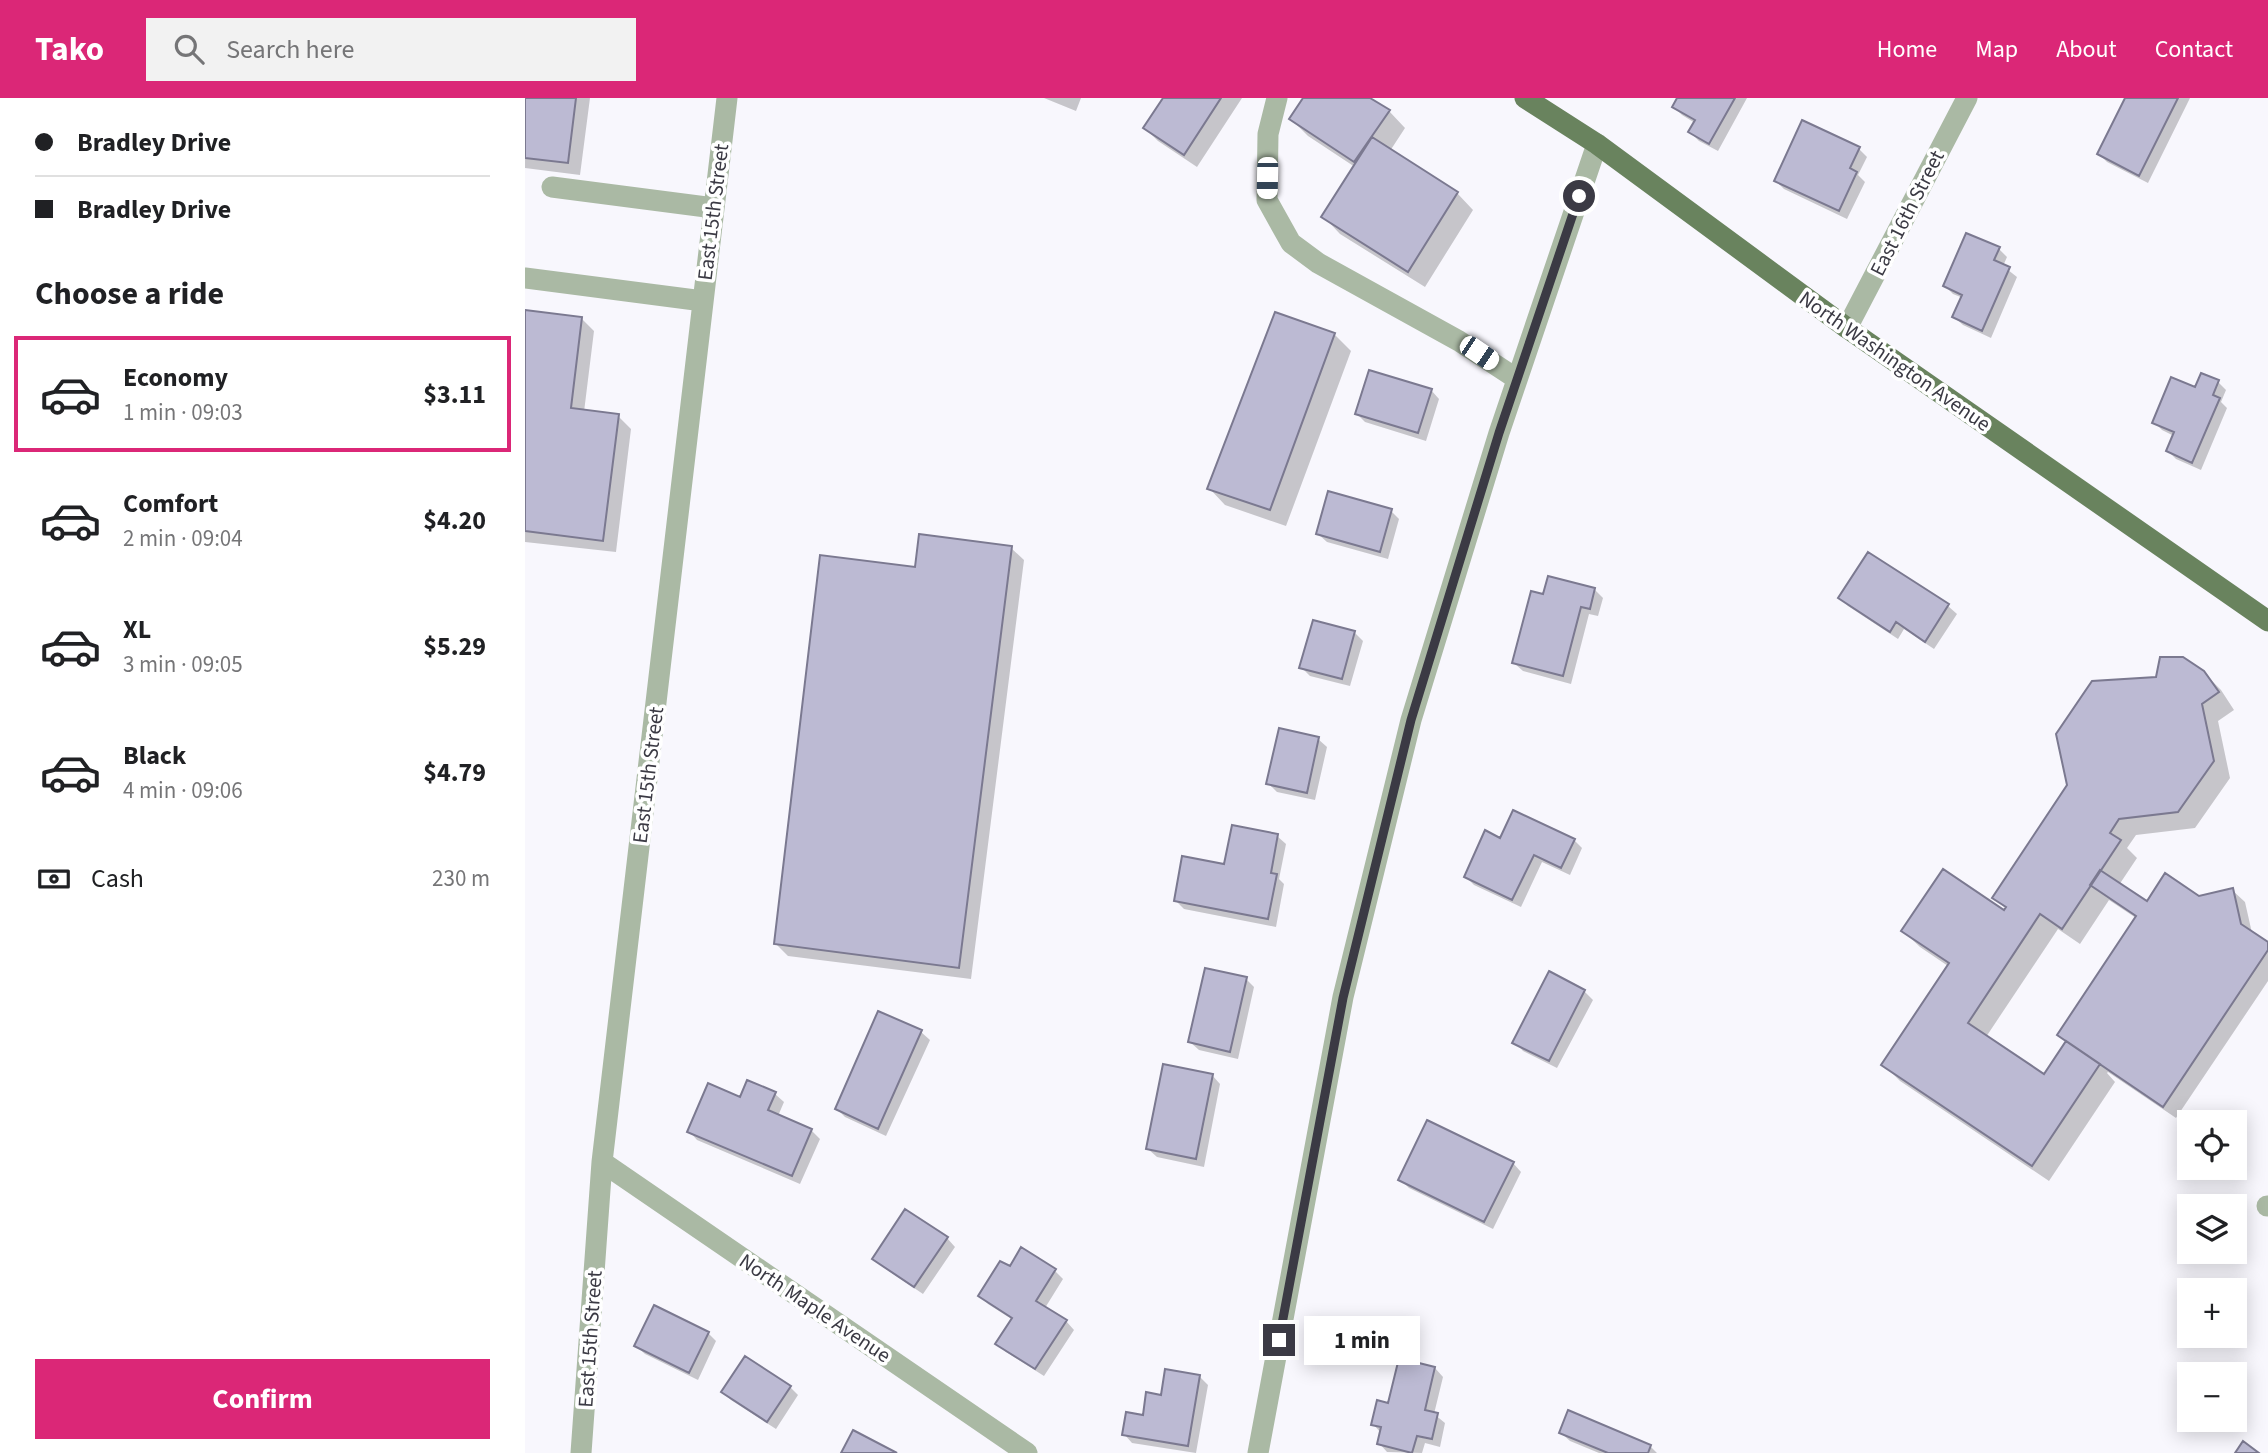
<!DOCTYPE html>
<meta charset="utf-8">
<style>
body{margin:0;font-family:"Source Sans 3",sans-serif;background:#f2f2f2;color:#202124;height:100vh;display:flex;flex-direction:column;font-size:26px;white-space:nowrap}
*{box-sizing:border-box;margin:0}
p{font-size:23px;color:#757577}
.icon{flex:none;width:38px;height:38px;fill:none;stroke:currentColor;stroke-width:2;stroke-linecap:round;stroke-linejoin:round}
.map{position:relative;flex:1;overflow:hidden}
.drawer{display:flex;flex-direction:column;background:#fff;width:525px}
.drawer>*{flex:none}
.guide{display:grid;align-content:center;height:154px;padding:0 35px;background:#fff}
.fabs{position:absolute;left:1652px;top:1012px;display:grid;gap:14px}
.fabs a{display:grid;place-items:center;width:70px;height:70px;border-radius:0px;background:#fff;box-shadow:0 4px 18px #0003;font-size:35px}
.end{position:absolute;width:32px;height:32px;margin:-16px;border:9px solid #3b3a44;background:#fff;box-shadow:0 0 0 4px #fff}
.from{border-radius:50%}
.bubble{position:absolute;height:49px;border-radius:0px;background:#fff;box-shadow:0 4px 18px #0003;font-size:23px;font-weight:700;line-height:49px;text-align:center}
.car{position:absolute;width:21px;height:42px;margin:-21px -10px;border-radius:9px;box-shadow:0 0 5px 2px #0007;background:linear-gradient(#fff 24%,#345 0 40%,#fff 0 76%,#345 0 86%,#fff 0)}
.guide b{display:flex;align-items:center;gap:24px;height:66px;font-size:26px}
.guide b+b{border-top:2px solid #e0e0e0}
.guide i{width:18px;height:18px;background:#202124}
ul{padding:0;list-style:none}
li{display:flex;align-items:center;gap:21px;height:116px;margin:0 14px 10px;padding:0 21px;border:4px solid transparent;border-radius:0px}
li div{flex:1}
li b{display:block;font-size:26px}
li em{font-style:normal;font-weight:700}
li.current{border-color:#db2777}
li>.icon{width:63px;height:63px;stroke-width:1.5}
h2{padding:0 35px;font-size:32px;line-height:84px}
.pay{display:flex;align-items:center;gap:18px;height:77px;padding:0 35px;font-size:26px}
.pay p{margin-inline-start:auto}
.primary-button{display:flex;gap:14px;margin-top:auto;padding:14px 35px}
.primary-button a{flex:1;height:80px;border-radius:0px;background:#db2777;color:#fff;font-size:28px;font-weight:700;line-height:80px;text-align:center}
header{display:flex;align-items:center;gap:42px;box-sizing:border-box;height:98px;padding:0 35px;background:#db2777;color:#fff}
header strong{font-size:33px}
nav{display:flex;gap:38px;margin-inline-start:auto;font-size:24px}
.search{width:490px;height:63px;background:#f2f2f2;display:flex;align-items:center;gap:18px;box-sizing:border-box;padding:0 24px;border-radius:0px;color:#757577;font-size:26px}
main{display:flex;flex:1;min-height:0}
.map>svg:first-child{display:block}
.shadow{fill:#0003;fill-rule:evenodd}
.building{fill:#bcbad3;stroke:#7b7990;stroke-width:2}
.lines{fill:none;stroke-linecap:round;stroke-linejoin:round}
.minor{stroke:#aab9a4;stroke-width:21}
.major{stroke:#69835e;stroke-width:21}
.route{stroke:#3b3a44;stroke-width:9}
.labels{text-anchor:middle;stroke-width:7;stroke-linejoin:round;paint-order:stroke}
.street-label{font-size:21px;fill:#3b3a44;stroke:#fff}
</style>
<header>
<strong>Tako</strong>
<div class="search"><svg class="icon" aria-label="search" viewBox="0 0 24 24"><circle cx="10" cy="10" r="6"/><path d="M15 15l6 6"/></svg>Search here</div>
<nav><a>Home</a><a>Map</a><a>About</a><a>Contact</a></nav>
</header>
<main>
<section class="drawer">
<div class="guide">
<b><i class="from"></i>Bradley Drive</b>
<b><i></i>Bradley Drive</b>
</div>
<h2>Choose a ride</h2>
<ul>
<li class="current"><svg class="icon" aria-label="car" viewBox="0 0 24 24"><path d="M5 17H2v-5l4-1 3-4h7l3 4 3 1v5h-3M9 17h6M6 11h13"/><circle cx="7" cy="17" r="2"/><circle cx="17" cy="17" r="2"/></svg><div><b>Economy</b><p>1 min · 09:03</p></div><em>$3.11</em></li>
<li><svg class="icon" aria-label="car" viewBox="0 0 24 24"><path d="M5 17H2v-5l4-1 3-4h7l3 4 3 1v5h-3M9 17h6M6 11h13"/><circle cx="7" cy="17" r="2"/><circle cx="17" cy="17" r="2"/></svg><div><b>Comfort</b><p>2 min · 09:04</p></div><em>$4.20</em></li>
<li><svg class="icon" aria-label="car" viewBox="0 0 24 24"><path d="M5 17H2v-5l4-1 3-4h7l3 4 3 1v5h-3M9 17h6M6 11h13"/><circle cx="7" cy="17" r="2"/><circle cx="17" cy="17" r="2"/></svg><div><b>XL</b><p>3 min · 09:05</p></div><em>$5.29</em></li>
<li><svg class="icon" aria-label="car" viewBox="0 0 24 24"><path d="M5 17H2v-5l4-1 3-4h7l3 4 3 1v5h-3M9 17h6M6 11h13"/><circle cx="7" cy="17" r="2"/><circle cx="17" cy="17" r="2"/></svg><div><b>Black</b><p>4 min · 09:06</p></div><em>$4.79</em></li>
</ul>
<div class="pay"><svg class="icon" aria-label="cash" viewBox="0 0 24 24"><path d="M3 7h18v10H3z"/><circle cx="12" cy="12" r="2"/></svg>Cash<p>230 m</p></div>
<div class="primary-button"><a>Confirm</a></div>
</section>
<div class="map">
<svg width="1743" height="1355" viewBox="0 0 1743 1355">
<rect width="100%" height="100%" fill="#f8f7fd"/>
<!-- shadow -->
<path class="shadow" d="M0 0H65L55 77 0 70Z
M519 0H556L551 13Z
M641 0H717L672 69 633 43 620 30Z
M780 0H842L864 13 880 30 865 53 932 95 948 112 900 189 815 136 799 119 830 69 783 38 766 21Z
M1154 0H1222L1193 53 1174 43 1165 34 1170 25 1157 17 1149 9Z
M1602 0H1665L1623 85 1582 64 1574 56Z
M1334 51 1342 59 1333 77 1340 84 1322 121 1259 91 1251 83Z
M1474 151 1482 159 1478 168 1492 179 1466 240 1438 227 1429 219 1438 200 1428 196 1420 188Z
M0 214 57 221 69 233 59 314 93 318 106 331 91 454 0 444Z
M809 236 826 253 761 428 700 407 684 390Z
M1693 284 1701 292 1696 304 1702 310 1676 372 1651 361 1643 353 1649 338 1637 332 1629 324 1671 292Z
M906 292 914 301 901 343 840 324 832 316Z
M866 413 874 421 863 461 802 444 793 436Z
M486 450 499 462 446 881 263 858 251 846Z
M1343 456 1423 508 1432 516 1409 551 1379 531 1373 541 1323 508 1315 500Z
M1070 492 1078 500 1073 518 1064 516 1046 586 998 573 989 565 1020 498Z
M789 524 830 535 838 543 825 588 785 578 776 569Z
M1678 574 1696 592 1709 612 1693 623 1705 680 1670 730 1611 737 1602 750 1612 760 1594 787 1622 806 1673 800 1707 792 1720 804 1727 835 1743 846V883L1651 1020 1583 974 1582 975 1590 984 1524 1083 1375 983 1358 966 1423 868 1395 849 1378 833 1479 815 1481 811 1469 799 1633 581ZM1584 802 1611 820 1534 937 1542 945 1519 978 1461 939 1533 831 1555 846Z
M793 641 802 649 790 702 752 694 743 685Z
M752 738 761 746 754 781 759 786 751 829 659 811 651 803 701 768Z
M976 742H1049L1057 750 1045 777 1017 764 996 809 949 787 941 779Z
M721 881 729 889 713 961 674 952 665 944Z
M1059 893 1068 902 1032 970 998 953 990 944Z
M354 915 396 934 405 942 361 1038 320 1019 312 1011Z
M687 977 695 986 679 1069 632 1059 623 1051Z
M223 985 250 996 259 1004 253 1018 286 1032 295 1041 275 1086 172 1042 164 1033 216 1001Z
M988 1065 996 1074 968 1131 884 1090 875 1081Z
M422 1140 430 1149 398 1196 358 1169 349 1161Z
M485 1171 530 1173 538 1181 520 1210 541 1223 549 1232 519 1278 481 1254 473 1246 488 1222 463 1206 455 1198Z
M183 1235 191 1243 173 1282 120 1256 111 1248Z
M910 1270 918 1279 909 1316 920 1325 915 1349 900 1345 897 1355 862 1354 854 1345 856 1335 848 1326Z
M674 1278 683 1287 671 1355 607 1345 599 1336 619 1319 637 1299Z
M265 1289 273 1297 251 1331 206 1302 198 1294Z
M1036 1335 1125 1348 1132 1355H1074L1045 1343Z"/>
<!-- building -->
<path class="building" d="M0 0H51L43 65 0 60Z
M638 0H696L659 57 618 30Z
M778 0H845L865 12 829 64 764 21Z
M1152 0H1210L1184 46 1163 34 1170 22 1147 9Z
M1600 0H1653L1614 78 1572 56Z
M1277 22 1335 49 1325 70 1332 74 1314 113 1249 83Z
M847 39 933 94 883 174 796 119Z
M1441 135 1475 149 1469 162 1485 169 1457 233 1427 219 1437 197 1418 188Z
M0 212 57 219 46 310 94 316 78 443 0 433Z
M750 214 810 235 745 412 682 391Z
M844 272 907 291 893 335 830 316Z
M1676 275 1694 282 1688 297 1695 300 1667 365 1641 353 1649 334 1627 325 1646 279 1670 289Z
M803 393 867 411 855 454 791 436Z
M394 436 487 448 434 870 249 846 295 457 390 469Z
M1343 454 1424 506 1400 544 1371 524 1365 534 1313 500Z
M1023 478 1070 490 1065 511 1056 509 1038 578 987 565 1006 493 1018 496Z
M788 522 830 533 817 581 774 570Z
M1635 559H1658L1679 573 1694 594 1677 606 1689 663 1653 714 1594 721 1585 735 1596 742 1537 831 1515 816 1443 925 1519 976 1541 943 1575 966 1507 1068 1356 967 1424 865 1376 833 1418 771 1479 812 1481 809 1467 800 1542 687 1531 636 1567 583 1631 579Z
M754 630 794 639 782 695 741 686Z
M988 712 1050 741 1036 770 1009 757 987 802 939 779 960 732 975 740Z
M707 727 753 736 746 775 752 776 743 821 649 803 657 758 699 766Z
M1575 772 1622 803 1640 775 1674 798 1708 790 1716 826 1743 844V852L1638 1009 1532 937 1611 818 1565 787Z
M680 870 722 879 705 954 663 944Z
M1024 873 1060 892 1024 963 987 945Z
M353 913 397 932 353 1031 310 1011Z
M638 966 688 976 671 1061 621 1051Z
M222 982 251 994 243 1012 287 1031 267 1078 162 1034 183 985 215 999Z
M902 1022 989 1064 959 1124 873 1082Z
M380 1111 423 1139 389 1189 347 1161Z
M496 1149 531 1171 511 1203 542 1222 510 1271 470 1246 487 1220 453 1198 475 1163 485 1168Z
M129 1207 184 1234 164 1275 109 1248Z
M220 1258 266 1288 242 1324 196 1294Z
M874 1260 910 1269 900 1312 913 1315 907 1341 892 1338 887 1355 852 1346 856 1329 846 1327 852 1302 863 1305Z
M640 1271 675 1277 663 1348 597 1337 601 1314 618 1317 621 1294 636 1297Z
M1043 1312 1126 1347 1123 1355H1083L1034 1335Z
M328 1332 372 1355H316Z
M1718 1343 1734 1355H1710Z"/>
<g class="lines">
<!-- minor -->
<path class="minor" d="M752 0 743 36 742 102 766 145 793 165 934 243 992 281
M27 89 189 110
M0 180 178 203
M1322 230 1442 0
M77 1064 502 1355
M1742 1108H1743
M56 1355 77 1064 202 0
M733 1355 818 899 886 622 974 335 1072 46"/>
<!-- major -->
<path class="major" d="M1000 0 1072 46 1322 230 1743 523"/>
</g>
<g class="lines">
<!-- route -->
<path class="route" d="M754 1242 818 900 886 622 974 335 1054 98"/>
</g>
<g class="labels">
<!-- street labels -->
<g class="street-label">
<text transform="translate(188 114) rotate(-83)" y="7">East 15th Street</text>
<text transform="translate(1382 115) rotate(-63)" y="7">East 16th Street</text>
<text transform="translate(1370 263) rotate(35)" y="7">North Washington Avenue</text>
<text transform="translate(123 677) rotate(-83)" y="7">East 15th Street</text>
<text transform="translate(290 1210) rotate(34)" y="7">North Maple Avenue</text>
<text transform="translate(65 1241) rotate(-86)" y="7">East 15th Street</text>
</g>
</g>
</svg>
<div class="fabs">
<a><svg class="icon" aria-label="locate" viewBox="0 0 24 24"><circle cx="12" cy="12" r="6"/><path d="M12 2v4M12 18v4M2 12h4M18 12h4"/></svg></a>
<a><svg class="icon" aria-label="layers" viewBox="0 0 24 24"><path d="M12 4l9 5-9 5-9-5zM3 14l9 5 9-5"/></svg></a>
<a>+</a>
<a>−</a>
</div>
<i class="end from" style="left:1054px;top:98px"></i>
<i class="end" style="left:754px;top:1242px"></i>
<div class="bubble" style="left:779px;top:1218px;width:116px">1 min</div>
<i class="car" style="left:742px;top:80px;rotate:181deg"></i>
<i class="car" style="left:954px;top:255px;rotate:124deg"></i>
</div>
</main>
